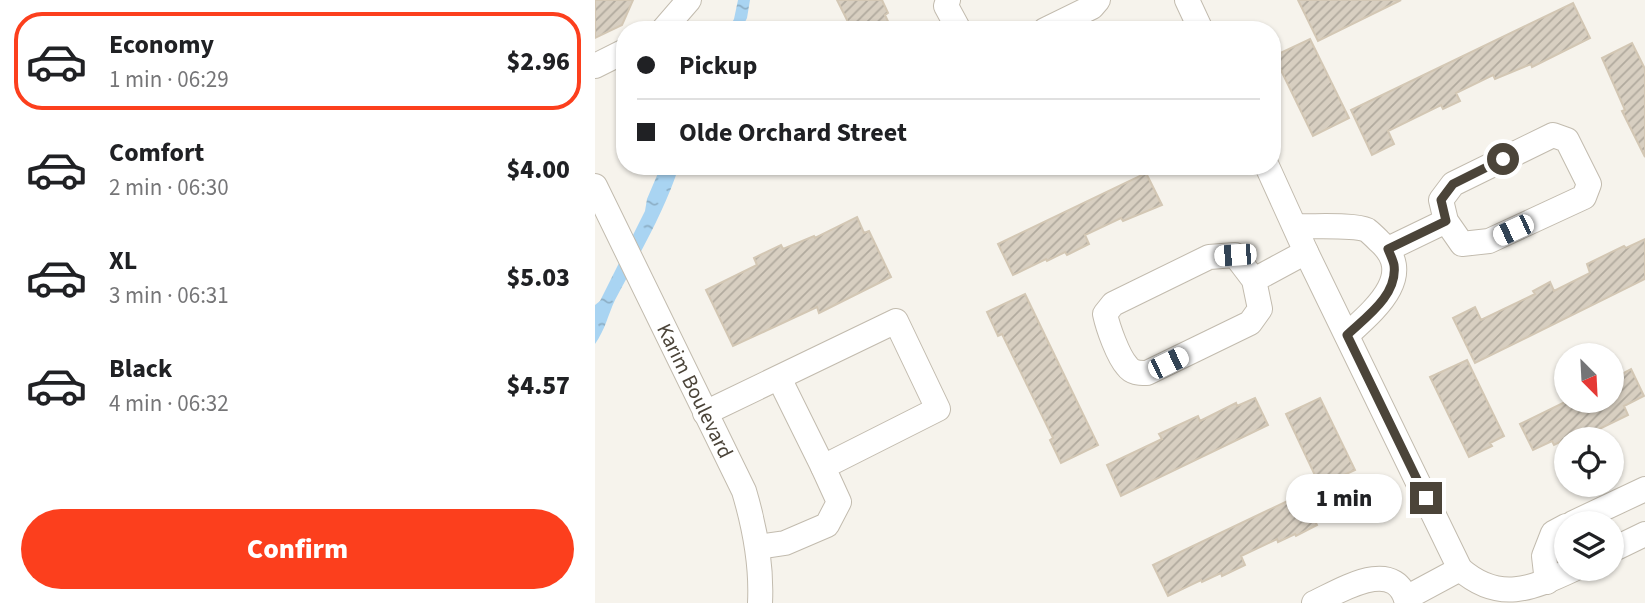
<!DOCTYPE html>
<meta charset="utf-8">
<style>
body{margin:0;font-family:"Source Sans 3",sans-serif;background:#f6f6f6;color:#202124;height:100vh;display:flex;flex-direction:column;font-size:26px;white-space:nowrap}
*{box-sizing:border-box;margin:0}
p{font-size:23px;color:#757577}
.icon{flex:none;width:38px;height:38px;fill:none;stroke:currentColor;stroke-width:2;stroke-linecap:round;stroke-linejoin:round}
.map{position:relative;flex:1;overflow:hidden}
.sheet{display:flex;flex-direction:column;background:#fff;width:595px}
.sheet>*{flex:none}
.top-card{position:absolute;left:21px;top:21px;width:665px;height:154px;border-radius:28px;box-shadow:0 2px 5px #0004;display:grid;align-content:center;height:154px;padding:0 21px;background:#fff}
.needle{width:46px;rotate:156deg}
.tools{position:absolute;left:959px;top:343px;display:grid;gap:14px}
.tools a{display:grid;place-items:center;width:70px;height:70px;border-radius:50%;background:#fff;box-shadow:0 2px 5px #0004;font-size:35px}
.end{position:absolute;width:32px;height:32px;margin:-16px;border:9px solid #4b4439;background:#fff;box-shadow:0 0 0 4px #fff}
.from{border-radius:50%}
.bubble{position:absolute;height:49px;border-radius:24px;background:#fff;box-shadow:0 2px 5px #0004;font-size:23px;font-weight:800;line-height:49px;text-align:center}
.car{position:absolute;width:21px;height:42px;margin:-21px -10px;border-radius:9px;box-shadow:0 0 5px 2px #0007;background:linear-gradient(#fff 24%,#345 0 40%,#fff 0 76%,#345 0 86%,#fff 0)}
.top-card b{display:flex;align-items:center;gap:24px;height:66px;font-size:26px}
.top-card b+b{border-top:2px solid #e0e0e0}
.top-card i{width:18px;height:18px;background:#202124}
ul{padding:12px 0 0;list-style:none}
li{display:flex;align-items:center;gap:21px;height:98px;margin:0 14px 10px;padding:0 7px;border:4px solid transparent;border-radius:28px}
li div{flex:1}
li b{display:block;font-size:26px}
li em{font-style:normal;font-weight:800}
li.active{border-color:#fc3f1d}
li>.icon{width:63px;height:63px;stroke-width:1.5}
.action{display:flex;gap:14px;margin-top:auto;padding:14px 21px}
.action a{flex:1;height:80px;border-radius:42px;background:#fc3f1d;color:#fff;font-size:28px;font-weight:800;line-height:80px;text-align:center}
main{display:flex;flex:1;min-height:0}
.map>svg:first-child{display:block}
.water{fill:url(#water-ripples)}
.building{fill:url(#building-hatch);stroke:#d3c7b4;stroke-width:2}
.lines{fill:none;stroke-linecap:round;stroke-linejoin:round}
.minor-casing{stroke:#c2bbae;stroke-width:26}
.minor{stroke:#fff;stroke-width:24}
.route{stroke:#4b4439;stroke-width:9}
.labels{text-anchor:middle;stroke-width:7;stroke-linejoin:round;paint-order:stroke}
.street-label{font-size:21px;fill:#4b4439;stroke:#fff}
</style>
<main>
<section class="sheet">
<ul>
<li class="active"><svg class="icon" aria-label="car" viewBox="0 0 24 24"><path d="M5 17H2v-5l4-1 3-4h7l3 4 3 1v5h-3M9 17h6M6 11h13"/><circle cx="7" cy="17" r="2"/><circle cx="17" cy="17" r="2"/></svg><div><b>Economy</b><p>1 min · 06:29</p></div><em>$2.96</em></li>
<li><svg class="icon" aria-label="car" viewBox="0 0 24 24"><path d="M5 17H2v-5l4-1 3-4h7l3 4 3 1v5h-3M9 17h6M6 11h13"/><circle cx="7" cy="17" r="2"/><circle cx="17" cy="17" r="2"/></svg><div><b>Comfort</b><p>2 min · 06:30</p></div><em>$4.00</em></li>
<li><svg class="icon" aria-label="car" viewBox="0 0 24 24"><path d="M5 17H2v-5l4-1 3-4h7l3 4 3 1v5h-3M9 17h6M6 11h13"/><circle cx="7" cy="17" r="2"/><circle cx="17" cy="17" r="2"/></svg><div><b>XL</b><p>3 min · 06:31</p></div><em>$5.03</em></li>
<li><svg class="icon" aria-label="car" viewBox="0 0 24 24"><path d="M5 17H2v-5l4-1 3-4h7l3 4 3 1v5h-3M9 17h6M6 11h13"/><circle cx="7" cy="17" r="2"/><circle cx="17" cy="17" r="2"/></svg><div><b>Black</b><p>4 min · 06:32</p></div><em>$4.57</em></li>
</ul>
<div class="action"><a>Confirm</a></div>
</section>
<div class="map">
<svg width="1050" height="603" viewBox="0 0 1050 603">
<defs>
<pattern id="water-ripples" width="26" height="14" patternUnits="userSpaceOnUse" patternTransform="scale(1.75)"><rect width="26" height="14" fill="#a9d4f2"/><path d="M2 4q2-2 4 0t4 0M15 11q2-2 4 0t4 0" fill="none" stroke="#8caec5"/></pattern>
<pattern id="building-hatch" width="6" height="6" patternUnits="userSpaceOnUse" patternTransform="scale(1.75)"><rect width="6" height="6" fill="#d8cfc1"/><path d="M-1 1l2-2M0 6l6-6M5 7l2-2" fill="none" stroke="#b1aa9e"/></pattern>
</defs>
<rect width="100%" height="100%" fill="#f6f3ec"/>
<!-- water -->
<path class="water" d="M143 0H155L152 18 146 30H133L139 19Z
M66 166H84C69 213 43 256 20 300 13 315 10 330 0 344V305L5 301 50 211 52 199Z"/>
<!-- building -->
<path class="building" d="M0 0H38L27 25 0 38Z
M242 0H287L293 13 290 15 297 30H257Z
M703 0H806L723 41Z
M978 3 995 38 937 67 936 64 900 79 898 75 861 93 865 101 848 109 846 105 793 131 799 144 777 155 756 110Z
M715 39 754 118 718 136 679 56Z
M1037 43 1050 69V157L1027 111 1030 110 1007 58Z
M551 173 567 205 528 221 526 218 490 235 494 244 472 255 470 252 452 261 451 259 418 275 403 244Z
M262 217 269 233 274 231 296 277 224 313 222 307 138 346 111 290 162 265 159 258 186 245 188 249 219 236 220 238Z
M1050 239V279L880 363 858 318 880 307 886 320 940 294 938 291 955 282 959 291 995 273 992 264 1029 246 1031 248Z
M430 294 503 445 466 463 455 440 458 438 407 334 403 336 392 312Z
M872 360 909 436 895 443 897 446 874 457 835 377Z
M1036 369 1049 396 1029 406 1033 415 996 433 995 430 976 439 975 437 959 445 957 441 938 450 925 424 972 401H1017V379Z
M660 398 673 425 526 496 512 465 567 439 564 434 603 416 605 421 641 403 642 406Z
M725 398 760 470 725 486 691 414Z
M707 494 722 525 701 536 700 534 683 542 682 539 646 556 650 565 627 576 626 573 607 582 606 580 573 596 558 565Z"/>
<g class="lines">
<defs>
<g id="minor">
<path d="M353 0 351 6 364 30"/>
<path d="M592 0 606 30"/>
<path d="M68 30 94 0"/>
<path d="M450 30 497 7 503 0"/>
<path d="M0 66 30 51"/>
<path d="M672 166 711 252 865 569C904 603 936 589 979 569"/>
<path id="s1" d="M0 186 149 491C160 528 167 564 165 603"/>
<path d="M700 226C716 227 759 224 772 230 776 233 781 238 784 241 823 275 778 311 752 335"/>
<path d="M793 249 851 221 867 244 894 241 989 197 994 184 972 140 958 135 858 184 846 200 851 221"/>
<path d="M659 280 665 309 655 323 552 373C544 373 537 373 532 366 523 356 513 328 510 314L518 304 614 257 640 255 659 280 711 252"/>
<path d="M184 378 228 467"/>
<path d="M110 413 301 321 343 409 228 467 244 502 232 525 190 543 163 547"/>
<path d="M978 523 1050 489"/>
<path d="M1017 550 1050 534"/>
<path d="M952 582 949 556 958 533 971 526"/>
<path d="M811 598 865 569"/>
<path d="M719 603C745 591 801 555 812 603"/>
</g>
</defs>
<!-- minor casing -->
<use href="#minor" class="minor-casing"/>
<!-- minor -->
<use href="#minor" class="minor"/>
</g>
<g class="lines">
<!-- route -->
<path class="route" d="M831 498 752 335C771 317 803 295 799 265 798 260 795 254 793 249L851 221 846 200 858 184 908 159"/>
</g>
<g class="labels">
<!-- street labels -->
<g class="street-label">
<text dy="7" stroke="none"><textPath href="#s1" startOffset="228">Karim Boulevard</textPath></text>
</g>
</g>
</svg>
<div class="tools">
<a><svg class="needle" viewBox="-14 -14 28 28"><path d="M0-13l5 13h-10z" fill="#e53935"/><path d="M0 13l5-13h-10z" fill="#757577"/></svg></a>
<a><svg class="icon" aria-label="locate" viewBox="0 0 24 24"><circle cx="12" cy="12" r="6"/><path d="M12 2v4M12 18v4M2 12h4M18 12h4"/></svg></a>
<a><svg class="icon" aria-label="layers" viewBox="0 0 24 24"><path d="M12 4l9 5-9 5-9-5zM3 14l9 5 9-5"/></svg></a>
</div>
<i class="end from" style="left:908px;top:159px"></i>
<i class="end" style="left:831px;top:498px"></i>
<div class="bubble" style="left:691px;top:474px;width:116px">1 min</div>
<i class="car" style="left:918px;top:230px;rotate:245deg"></i>
<i class="car" style="left:640px;top:255px;rotate:266deg"></i>
<i class="car" style="left:573px;top:363px;rotate:64deg"></i>
<div class="top-card">
<b><i class="from"></i>Pickup</b>
<b><i></i>Olde Orchard Street</b>
</div>
</div>
</main>
